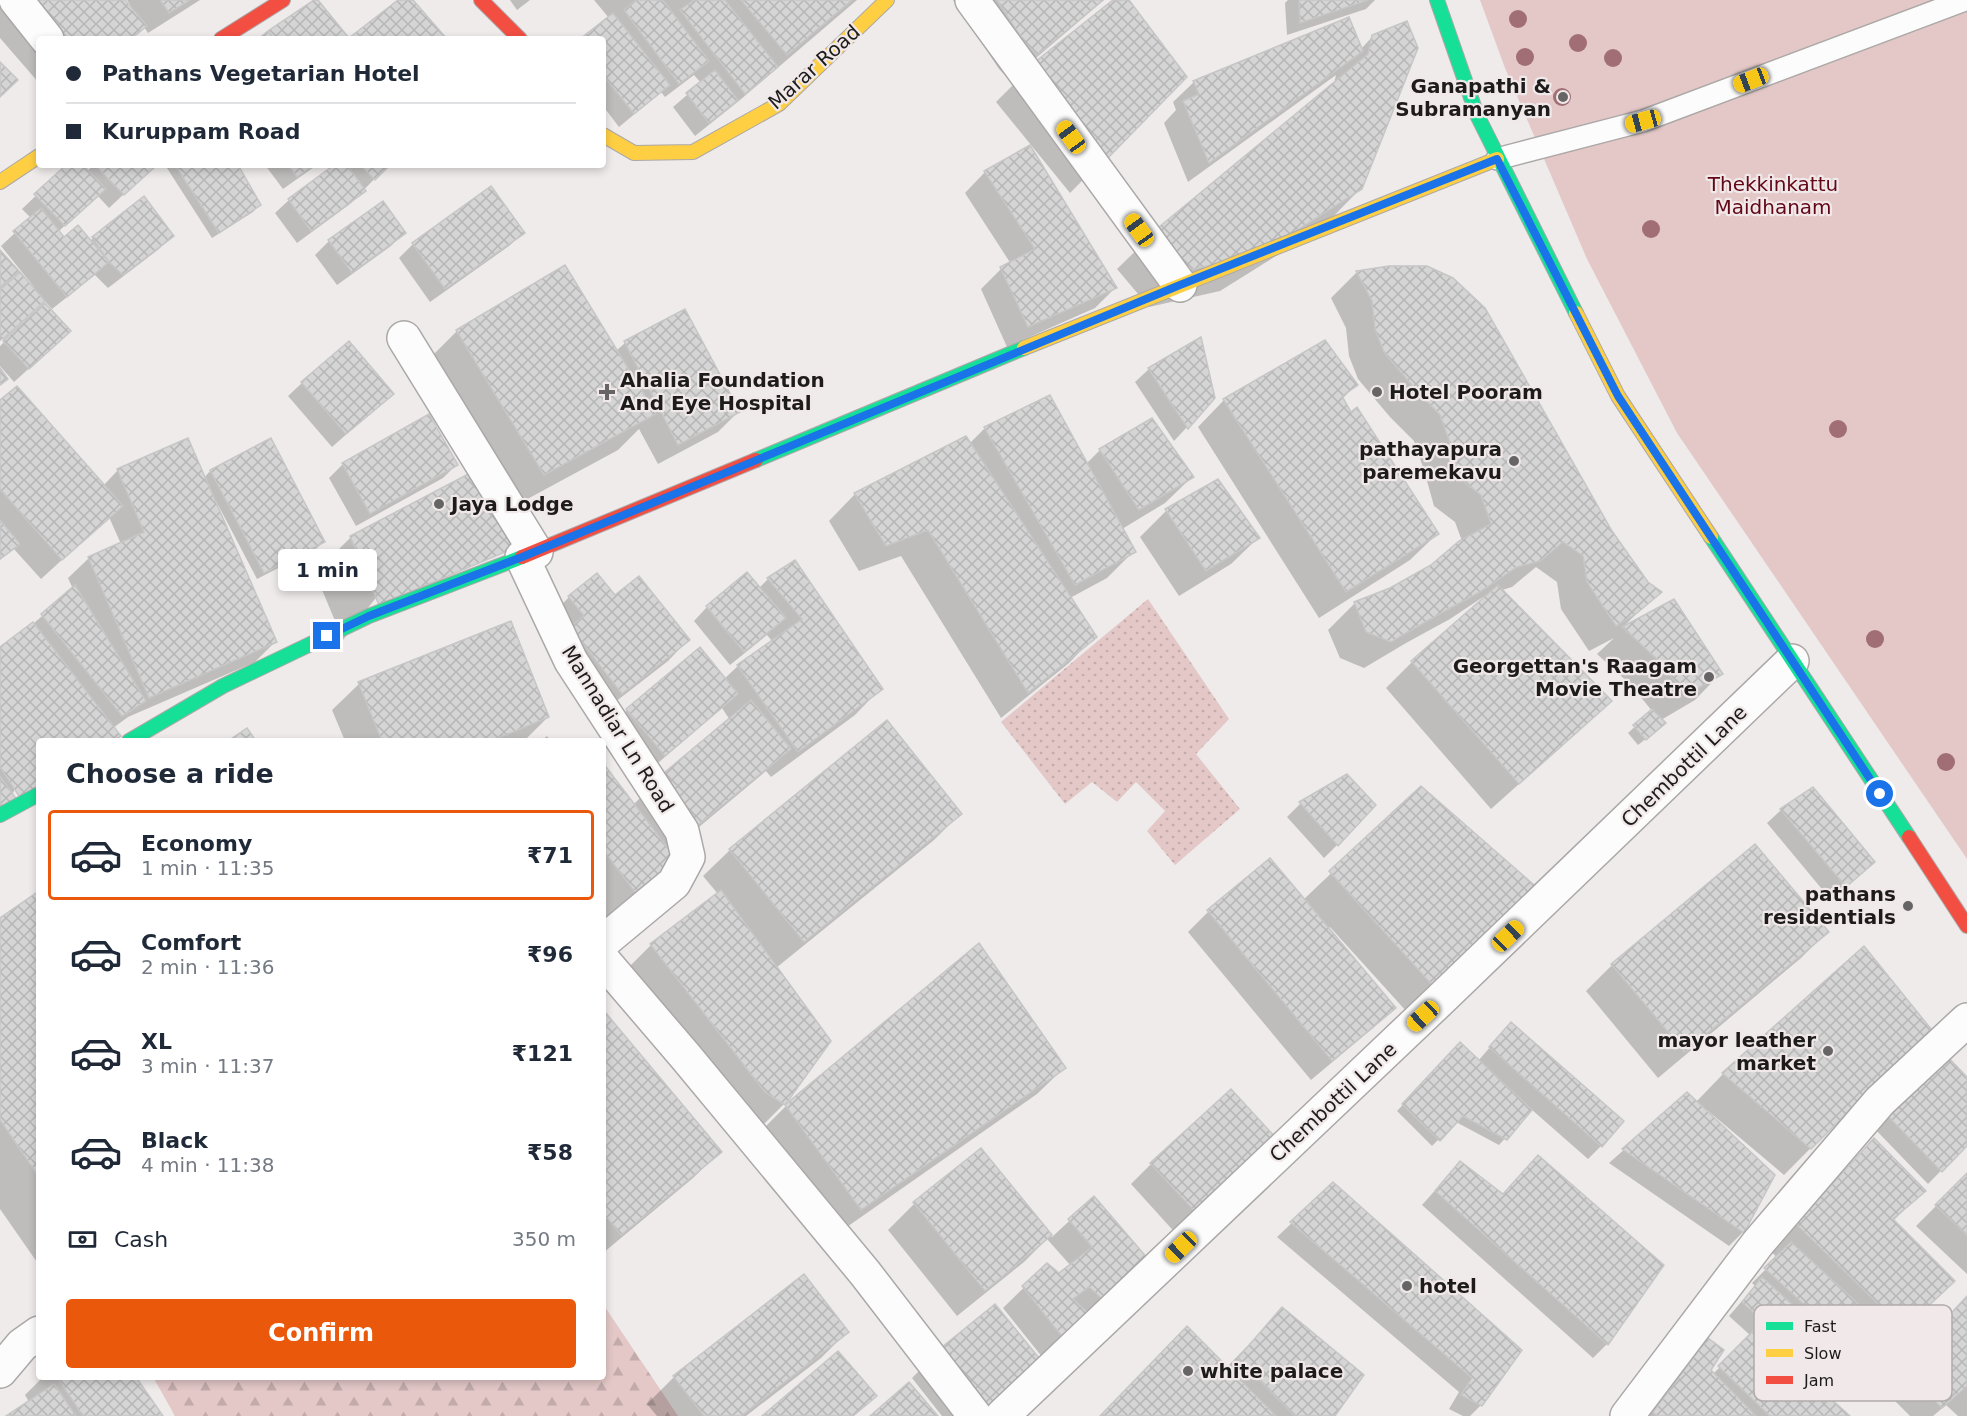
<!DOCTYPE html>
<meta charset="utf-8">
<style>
body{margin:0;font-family:"DejaVu Sans",sans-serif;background:#f2f2f3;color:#1f2937;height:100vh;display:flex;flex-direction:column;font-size:22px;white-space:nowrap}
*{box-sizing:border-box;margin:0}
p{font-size:20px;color:#747a83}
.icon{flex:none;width:33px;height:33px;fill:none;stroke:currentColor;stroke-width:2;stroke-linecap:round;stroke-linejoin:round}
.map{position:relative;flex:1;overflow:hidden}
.details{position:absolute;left:36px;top:738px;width:570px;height:642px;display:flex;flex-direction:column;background:#fff;border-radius:6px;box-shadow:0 3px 9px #0003}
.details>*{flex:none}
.guide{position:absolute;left:36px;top:36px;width:570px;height:132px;border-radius:6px;box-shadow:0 3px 9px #0003;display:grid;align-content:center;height:132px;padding:0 30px;background:#fff}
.end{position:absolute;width:27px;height:27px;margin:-14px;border:8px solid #1a73e8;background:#fff;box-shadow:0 0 0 3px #fff}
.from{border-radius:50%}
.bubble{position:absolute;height:42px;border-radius:6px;background:#fff;box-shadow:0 3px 9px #0003;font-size:20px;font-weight:800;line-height:42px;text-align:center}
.car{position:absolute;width:18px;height:36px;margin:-18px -9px;border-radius:8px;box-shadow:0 0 4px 2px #0007;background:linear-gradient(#f5c518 24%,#345 0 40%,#f5c518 0 76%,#345 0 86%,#f5c518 0)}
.guide b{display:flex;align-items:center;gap:21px;height:57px;font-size:22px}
.guide b+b{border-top:2px solid #e0e1e3}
.guide i{width:15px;height:15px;background:#1f2937}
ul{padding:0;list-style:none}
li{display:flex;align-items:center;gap:18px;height:90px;margin:0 12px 9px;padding:0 18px;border:3px solid transparent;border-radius:6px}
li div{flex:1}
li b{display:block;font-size:22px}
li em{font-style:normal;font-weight:800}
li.active{border-color:#ea580c}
li>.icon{width:54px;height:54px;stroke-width:1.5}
h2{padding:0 30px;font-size:27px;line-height:72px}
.pay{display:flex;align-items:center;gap:15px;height:66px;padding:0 30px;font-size:22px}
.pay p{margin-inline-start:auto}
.button{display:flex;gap:12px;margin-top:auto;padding:12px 30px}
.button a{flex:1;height:69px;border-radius:6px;background:#ea580c;color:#fff;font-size:24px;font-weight:800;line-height:69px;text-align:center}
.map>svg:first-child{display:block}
.grass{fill:url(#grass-dots)}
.forest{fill:url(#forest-firs)}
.park{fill:#e3c8c7}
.shadow{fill:#0003}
.building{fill:url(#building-cross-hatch);stroke:#c6c6c6;stroke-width:1.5}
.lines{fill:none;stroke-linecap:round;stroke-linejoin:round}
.lane-casing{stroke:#aca8a8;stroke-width:24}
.street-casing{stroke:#aca8a8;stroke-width:36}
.fast-casing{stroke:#aca8a8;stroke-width:16}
.slow-casing{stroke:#aca8a8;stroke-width:16}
.jam-casing{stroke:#aca8a8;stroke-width:16}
.lane{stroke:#fdfcfc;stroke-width:21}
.street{stroke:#fdfcfc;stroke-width:33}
.fast{stroke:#16e098;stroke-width:14}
.slow{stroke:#ffcf43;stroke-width:14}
.jam{stroke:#f24e42;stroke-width:14}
.tree{fill:#a26e76}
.route{stroke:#1a73e8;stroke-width:8}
.poi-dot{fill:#666464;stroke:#f1e9e9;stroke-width:2}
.labels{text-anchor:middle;stroke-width:4.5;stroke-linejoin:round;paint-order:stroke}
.street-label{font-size:20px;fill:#1d1b1b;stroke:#f1e9e9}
.poi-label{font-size:20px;font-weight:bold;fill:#1d1b1b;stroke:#f1e9e9;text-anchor:end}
.park-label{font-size:20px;fill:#630717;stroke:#f1e9e9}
.key{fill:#f1e9e9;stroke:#b1abab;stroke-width:1.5}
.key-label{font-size:16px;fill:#1d1b1b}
</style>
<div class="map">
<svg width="1967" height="1416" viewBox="0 0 1967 1416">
<defs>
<pattern id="grass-dots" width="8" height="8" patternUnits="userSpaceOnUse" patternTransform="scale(1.5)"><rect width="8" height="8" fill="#e3c8c7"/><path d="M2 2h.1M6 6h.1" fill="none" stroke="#c2abaa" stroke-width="1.8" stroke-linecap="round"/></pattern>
<pattern id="forest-firs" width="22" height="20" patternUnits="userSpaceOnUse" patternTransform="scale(1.5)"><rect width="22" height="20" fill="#e3c8c7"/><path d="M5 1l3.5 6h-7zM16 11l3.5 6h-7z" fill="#c2abaa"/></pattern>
<pattern id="building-cross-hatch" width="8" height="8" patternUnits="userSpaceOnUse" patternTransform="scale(1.5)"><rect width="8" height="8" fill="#d5d5d5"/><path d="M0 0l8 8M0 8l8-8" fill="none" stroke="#b6b6b6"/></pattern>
</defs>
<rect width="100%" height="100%" fill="#efebeb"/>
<!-- grass -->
<path class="grass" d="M1148 599 1229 719 1196 754 1240 809 1175 865 1147 831 1165 811 1136 782 1117 802 1092 782 1065 804 1001 722Z"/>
<!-- forest -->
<path class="forest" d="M603 1304 678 1416H175L153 1377H603Z"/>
<!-- park -->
<path class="park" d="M1480 0H1967V859L1677 433 1587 259 1505 68Z"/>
<!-- shadow -->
<path class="shadow" d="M0 0H123L130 9 132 8 127 0H200L148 33 144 27 132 39H39V83L0 38Z
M401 0H411L445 39H350Z
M510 0H530L517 10Z
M594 0H857L740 100 695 136 673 107 701 83 694 75 665 97 661 92 619 127 603 106V39H583L609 18Z
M953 0H1104L1010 80 999 69Z
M1115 0H1128L1185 77 1070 193 996 102 1032 66Z
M1288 0H1375L1366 9 1287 35 1285 3Z
M1373 36 1361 188 1324 226 1220 291 1149 307 1117 269 1154 233 1334 84 1336 75 1188 182 1164 123 1176 110 1173 102 1194 82 1361 49Z
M347 38 346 39H262Z
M68 165H81L87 171 94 165H155L109 208 97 195 58 232 64 239 90 241 93 238 172 235 159 249 108 288 95 275 52 309 44 300 0 341V292L34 287 1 246 31 218 22 209Z
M165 165H237L259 205 253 212 212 238Z
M265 165H317L283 189Z
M333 165H388L350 204 297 243 275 213 289 200 334 166Z
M985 172 1115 288 1095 308 1007 347 981 289 1001 269 1011 264 965 193Z
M491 188 523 233 509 246 430 302 399 258 413 244Z
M382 203 404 232 391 246 337 285 315 255 329 241Z
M1357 272 1611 532 1647 584 1659 592 1623 627 1721 673 1695 700 1661 720 1657 730 1638 745 1628 733 1652 711 1632 686 1597 654 1614 638 1589 651 1561 609 1557 582 1536 567 1512 587 1502 590 1610 701 1583 727 1491 809 1386 688 1412 662 1485 599 1483 597 1450 619 1406 643 1364 668 1340 658 1328 630 1355 603 1391 590 1432 566 1462 541 1455 522 1434 506 1424 470 1414 441 1390 417 1358 379 1349 356 1346 328 1331 298Z
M44 305 55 345 14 382 0 366V346Z
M457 331 616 351 625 343 738 412 718 432 658 464 639 429 618 450 507 510 421 367Z
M1200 339 1214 398 1174 441 1135 382 1149 369Z
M302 383 392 394 332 447 288 396Z
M1356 385 1342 399 1437 534 1410 560 1319 618 1198 427 1224 400Z
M0 402 103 486 118 470 204 478 210 471 270 440 324 541 317 548 257 579 216 501 214 502 275 642 255 662 128 717 113 728 39 741 0 819V649L33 624 73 589 68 578 89 558 121 544 109 517 41 579 13 548 0 560Z
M429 416 456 465 443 478 356 526 329 478 343 464Z
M1151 420 1192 477 1165 503 1122 529 1134 551 1107 578 1070 598 1095 636 1069 663 1001 718 901 556 859 571 829 521 855 494 969 444 985 428 1086 464 1100 450Z
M473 473 343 640 315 573 351 537Z
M1218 481 1258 538 1231 564 1179 596 1140 537 1166 511Z
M795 562 881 688 855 715 771 777 766 771 669 852 676 860 608 918 603 911V765L633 805 660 778 730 720 722 708 637 781 600 737 627 710 700 649 724 679 738 666 772 641 767 635 730 665 694 621 707 607 759 588 768 579Z
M569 597 688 640 668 661 601 713 549 618Z
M510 623 548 717 524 741H345L332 710 359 684Z
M887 722 960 814 934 840 776 968 784 1104 758 1130 625 971 651 945 718 894 703 876 730 850Z
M547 736 551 741H541Z
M1346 776 1337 845 1324 858 1287 817 1300 804Z
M1421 788 1538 891 1407 1012 1330 927 1328 929 1394 1008 1373 1028 1311 1080 1188 932 1208 912 1270 860 1303 900Z
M1812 789 1859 876 1831 900 1767 823 1781 810Z
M39 893V1265L0 1209V920Z
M1827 932 1801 958 1658 1078 1586 991 1612 965Z
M1863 949 1929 1029 1784 1175 1707 1110 1706 1111 1743 1232 1729 1246 1609 1163 1687 1094 1696 1102 1723 1074Z
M603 1015 720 1152 693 1178 603 1253Z
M1498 1038 1601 1146 1588 1159 1531 1109 1499 1145 1456 1122 1432 1146 1397 1111 1460 1044 1478 1061Z
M1945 1056 1967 1079V1144L1928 1184 1873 1127Z
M1064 1068 1037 1094 834 1236 760 1132 786 1106Z
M1276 1140 1179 1237 1131 1184 1151 1164Z
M1874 1140 1923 1191 1893 1221 1926 1307 1877 1354 1850 1328 1834 1345 1836 1347 1806 1379 1848 1416H1648L1695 1354 1709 1340V1370L1713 1374 1751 1336 1729 1316 1755 1286 1752 1283 1777 1258 1771 1251Z
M981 1150 1052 1237 1094 1198 1109 1305 1047 1363 1003 1308 1047 1265 1059 1275 1071 1266 1047 1239 1024 1262 957 1316 888 1230 914 1204Z
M1967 1175V1274L1916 1226Z
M1447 1177 1662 1265 1607 1344 1593 1358 1422 1205Z
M1333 1184 1520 1350 1481 1405 1470 1416H1463L1449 1409 1459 1392 1277 1237Z
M804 1276 847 1332 821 1358 746 1416H657L647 1404 674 1377Z
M1967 1298V1416H1958L1946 1405 1933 1416H1910L1882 1388Z
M1283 1309 1333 1416H1101L1226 1368Z
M938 1352 1041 1363 982 1416H942L912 1378Z
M43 1377H134L161 1416H8L29 1402 25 1395Z"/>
<!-- building -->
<path class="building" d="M35 0H125L147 26 131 39H69Z
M160 0H190L169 13Z
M314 0H318L349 38 274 39 268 31Z
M398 0H413L447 39 349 38Z
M636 0H663L709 61 679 84 624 10Z
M694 0H725L778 67 745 94 680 10Z
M741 0H852L787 55Z
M997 0H1103L1037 55 1025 43Z
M1113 0H1129L1187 77 1108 158 1031 65Z
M1299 0H1368L1300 23Z
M613 13 670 85 634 114 603 75V39H580Z
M1349 17 1363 51 1209 163 1183 101 1199 94 1193 81Z
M1407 21 1418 48 1362 189 1258 255 1185 271 1153 232 1368 54 1372 35Z
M268 31 274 39H258Z
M0 62 18 80 0 97Z
M715 70 738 100 709 123 686 93Z
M1030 145 1117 288 1028 327 1000 267 1035 249 984 171Z
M66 165H83L106 189 65 226 34 194Z
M95 165H157L124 195Z
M175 165H238L261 205 219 233Z
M288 165H314L297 177Z
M334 165H347L366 191 311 231 288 199Z
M360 165H390L375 180Z
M491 186 525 233 445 289 412 243Z
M144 196 174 236 123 275 109 262 92 237Z
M383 201 406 233 352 273 328 240Z
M41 208 64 237 78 225 109 262 67 297 13 231Z
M0 250 19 271 0 288Z
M565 265 656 414 544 475 456 330Z
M1389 266H1427L1453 278 1485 308 1612 531 1648 582 1662 592 1637 613 1616 626 1587 582 1583 556 1563 542 1540 561 1517 567 1478 593 1434 617 1391 642 1366 632 1354 602 1390 588 1431 565 1459 541 1491 524 1481 495 1460 479 1450 443 1440 415 1416 390 1384 352 1375 329 1372 301 1356 271Z
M20 272 45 301 3 339 0 335V290Z
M45 303 71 331 29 369 3 341Z
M685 309 740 412 678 445 624 341Z
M1201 337 1215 398 1188 429 1148 368Z
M1325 340 1358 385 1342 396 1351 412 1357 407 1439 534 1346 592 1223 399Z
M349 341 394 394 346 434 301 382Z
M0 368 8 379 0 385Z
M17 386 123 506 62 560 0 489V400Z
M1050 395 1136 552 1075 585 984 427Z
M429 414 458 465 370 514 342 463Z
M1152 418 1194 477 1139 510 1099 449Z
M966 436 1097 637 1028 693 928 530 886 546 854 493Z
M188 438 277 642 149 698 88 557 144 532 117 469Z
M271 438 325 542 264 573 210 470Z
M474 471 517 547 379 605 350 536Z
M1218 479 1260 538 1206 571 1165 509Z
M0 520 20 544 0 559Z
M795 560 883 689 798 752 737 665 802 619 767 578Z
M747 572 786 618 744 652 706 606Z
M597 573 615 595 639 576 690 640 622 694 570 627 584 616 568 596Z
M75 585 146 701 122 716 41 614Z
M1498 585 1612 701 1519 784 1411 661Z
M1674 599 1723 674 1686 695 1658 660 1622 627Z
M511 621 549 717 491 741H382L358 682Z
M33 622 121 736 113 741H39V788L21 799 0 767V647Z
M700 647 738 694 665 756 626 709Z
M751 700 791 749 698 825 659 777Z
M1652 709 1666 723 1646 740 1633 725Z
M887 720 962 814 804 942 729 849Z
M247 728 256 741H228Z
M603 763 677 860 635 892 603 850Z
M1347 774 1376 805 1338 846 1299 802Z
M0 776 17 800 0 810Z
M1421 786 1541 891 1434 987 1329 871Z
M1813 787 1875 862 1846 887 1780 809Z
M1755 844 1829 932 1685 1052 1611 964Z
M1270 858 1396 1008 1332 1061 1207 910Z
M721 890 831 1041 785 1105 765 1092 650 944Z
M39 891V1177L0 1120V918Z
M979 943 1066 1068 861 1210 785 1105Z
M1864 946 1931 1029 1811 1149 1722 1073Z
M605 1012 722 1152 621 1235 603 1213V1013Z
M1511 1022 1624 1121 1602 1147 1489 1047Z
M1460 1042 1532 1110 1507 1140 1463 1116 1440 1141 1402 1104Z
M1945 1054 1967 1077V1146L1942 1172 1885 1113Z
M1231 1089 1278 1140 1201 1218 1150 1163Z
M1687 1092 1775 1175 1744 1233 1622 1149Z
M1874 1138 1926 1191 1893 1219 1955 1281 1904 1329 1796 1224Z
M981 1148 1052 1235 985 1291 913 1202Z
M1538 1155 1664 1265 1608 1345 1435 1191 1460 1161 1503 1194Z
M1967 1173V1235L1935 1205Z
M1333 1182 1522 1350 1482 1406 1461 1395 1472 1378 1290 1222Z
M1094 1196 1149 1260 1110 1306 1089 1287 1073 1299 1096 1320 1068 1344 1022 1286 1047 1263 1059 1273 1092 1247 1068 1219Z
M1791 1242 1867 1312 1842 1339 1764 1268Z
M804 1274 849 1332 741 1416H704L673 1376Z
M1762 1277 1839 1347 1817 1370 1742 1302Z
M1967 1296V1386L1942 1408 1901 1367Z
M995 1304 1043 1363 984 1410 937 1351Z
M1282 1307 1364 1375 1335 1416H1295L1238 1358Z
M1187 1326 1276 1416H1100Z
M1754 1330 1850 1416H1770L1718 1366Z
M1708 1338 1724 1350 1711 1370 1756 1416H1657L1653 1412Z
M838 1351 877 1396 853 1416H762Z
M57 1377H136L163 1416H83Z
M909 1382 938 1416H870Z
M54 1384 76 1416H6Z"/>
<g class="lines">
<defs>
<path id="lane" d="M1497 159 1643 121 1965 0"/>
<path id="street" d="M16 0 47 39
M972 0 1180 285
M404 338 536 552
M522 557 571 661 682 831 688 857 674 883 603 942
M603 960 686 1057 865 1273 975 1416
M0 1371 22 1345 39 1333
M1002 1416 1440 1000 1792 661
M1627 1416 1758 1243 1880 1101 1967 1020"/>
<path id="fast" d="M1437 0 1477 115 1576 313
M756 460 1024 348
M1711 537 1909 837
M129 741 223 686 369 616 522 557
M0 815 39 794"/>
<path id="slow" d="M603 135 634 153 693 152 779 104 887 0
M0 182 39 156
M1576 313 1618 396 1711 537
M1024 348 1497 159"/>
<path id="jam" d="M481 0 520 39
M221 39 283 0
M522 557 756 460
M1909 837 1967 926"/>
</defs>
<!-- lane casing -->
<use href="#lane" class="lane-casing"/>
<!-- street casing -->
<use href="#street" class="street-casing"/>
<!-- fast casing -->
<use href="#fast" class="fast-casing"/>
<!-- slow casing -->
<use href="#slow" class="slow-casing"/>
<!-- jam casing -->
<use href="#jam" class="jam-casing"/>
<!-- lane -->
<use href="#lane" class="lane"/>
<!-- street -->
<use href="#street" class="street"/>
<!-- fast -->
<use href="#fast" class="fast"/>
<!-- slow -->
<use href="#slow" class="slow"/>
<!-- jam -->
<use href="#jam" class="jam"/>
</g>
<!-- trees -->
<g class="tree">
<circle cx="1518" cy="19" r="9"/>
<circle cx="1578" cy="43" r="9"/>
<circle cx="1525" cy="57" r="9"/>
<circle cx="1613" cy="58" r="9"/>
<circle cx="1562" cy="97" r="9"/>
<circle cx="1651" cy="229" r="9"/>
<circle cx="1838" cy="429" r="9"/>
<circle cx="1875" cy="639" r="9"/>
<circle cx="1946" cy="762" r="9"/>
</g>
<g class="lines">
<!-- route -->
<path class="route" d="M327 636 369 616 522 557 1180 285 1497 159 1618 396 1880 794"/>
</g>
<!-- markers -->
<g class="poi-dot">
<circle cx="1563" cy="97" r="6"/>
<path d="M604 383h6v6h6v6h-6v6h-6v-6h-6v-6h6z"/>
<circle cx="1377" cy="392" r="6"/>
<circle cx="1514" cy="461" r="6"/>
<circle cx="439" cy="504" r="6"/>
<circle cx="1709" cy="677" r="6"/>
<circle cx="1908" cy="906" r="6"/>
<circle cx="1828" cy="1051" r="6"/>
<circle cx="1407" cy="1286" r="6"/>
<circle cx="1188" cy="1371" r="6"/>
</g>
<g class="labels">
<!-- street labels -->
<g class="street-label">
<text transform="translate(814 67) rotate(-42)" y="7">Marar Road</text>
<text transform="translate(618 729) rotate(58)" y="7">Mannadiar Ln Road</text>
<text transform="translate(1684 766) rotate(-44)" y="7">Chembottil Lane</text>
<text transform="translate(1333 1102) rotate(-43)" y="7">Chembottil Lane</text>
</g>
<!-- poi labels -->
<g class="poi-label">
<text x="1551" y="93">Ganapathi &amp;<tspan x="1551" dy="23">Subramanyan</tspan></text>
<text x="620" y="387" text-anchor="start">Ahalia Foundation<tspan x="620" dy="23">And Eye Hospital</tspan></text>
<text x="1389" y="399" text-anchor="start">Hotel Pooram</text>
<text x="1502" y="456">pathayapura<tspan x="1502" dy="23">paremekavu</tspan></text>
<text x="451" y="511" text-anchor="start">Jaya Lodge</text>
<text x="1697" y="673">Georgettan's Raagam<tspan x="1697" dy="23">Movie Theatre</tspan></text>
<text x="1896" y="901">pathans<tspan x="1896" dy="23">residentials</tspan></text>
<text x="1816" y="1047">mayor leather<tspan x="1816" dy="23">market</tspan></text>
<text x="1419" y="1293" text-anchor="start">hotel</text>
<text x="1200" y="1378" text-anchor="start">white palace</text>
</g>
<!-- park labels -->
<g class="park-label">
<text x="1773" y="191">Thekkinkattu<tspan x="1773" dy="23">Maidhanam</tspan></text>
</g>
</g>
<!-- legend -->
<rect x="1754" y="1305" width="198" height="96" rx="9" class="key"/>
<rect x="1766" y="1322" width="27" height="8" fill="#16e098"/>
<rect x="1766" y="1349" width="27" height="8" fill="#ffcf43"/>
<rect x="1766" y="1376" width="27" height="8" fill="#f24e42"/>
<g class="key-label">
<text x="1804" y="1332">Fast</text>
<text x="1804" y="1359">Slow</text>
<text x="1804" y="1386">Jam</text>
</g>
</svg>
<i class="end from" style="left:1880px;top:794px"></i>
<i class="end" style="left:327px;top:636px"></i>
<div class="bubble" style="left:278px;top:549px;width:99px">1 min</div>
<i class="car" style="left:1751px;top:80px;rotate:249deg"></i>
<i class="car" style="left:1643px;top:121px;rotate:255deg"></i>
<i class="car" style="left:1071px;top:137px;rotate:324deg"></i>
<i class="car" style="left:1139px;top:230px;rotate:324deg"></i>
<i class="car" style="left:1508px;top:936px;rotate:46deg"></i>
<i class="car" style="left:1423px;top:1016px;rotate:227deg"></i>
<i class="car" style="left:1181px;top:1247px;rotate:226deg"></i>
<div class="guide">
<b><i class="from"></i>Pathans Vegetarian Hotel</b>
<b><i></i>Kuruppam Road</b>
</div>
<section class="details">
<h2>Choose a ride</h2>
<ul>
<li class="active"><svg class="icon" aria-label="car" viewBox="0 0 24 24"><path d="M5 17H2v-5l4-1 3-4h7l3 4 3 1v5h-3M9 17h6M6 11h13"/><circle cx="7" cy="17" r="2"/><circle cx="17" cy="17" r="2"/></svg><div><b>Economy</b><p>1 min · 11:35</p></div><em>₹71</em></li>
<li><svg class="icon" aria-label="car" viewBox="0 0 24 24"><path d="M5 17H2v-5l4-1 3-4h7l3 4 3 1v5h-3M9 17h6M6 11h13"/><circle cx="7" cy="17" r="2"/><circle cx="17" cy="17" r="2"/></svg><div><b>Comfort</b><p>2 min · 11:36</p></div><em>₹96</em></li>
<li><svg class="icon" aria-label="car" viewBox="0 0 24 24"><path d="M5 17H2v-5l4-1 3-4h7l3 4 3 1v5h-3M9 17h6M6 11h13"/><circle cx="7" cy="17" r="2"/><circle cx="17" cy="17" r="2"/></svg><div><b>XL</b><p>3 min · 11:37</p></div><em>₹121</em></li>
<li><svg class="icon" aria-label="car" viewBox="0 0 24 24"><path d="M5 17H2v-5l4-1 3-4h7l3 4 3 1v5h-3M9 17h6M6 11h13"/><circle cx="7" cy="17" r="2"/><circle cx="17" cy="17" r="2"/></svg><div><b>Black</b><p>4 min · 11:38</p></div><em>₹58</em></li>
</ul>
<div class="pay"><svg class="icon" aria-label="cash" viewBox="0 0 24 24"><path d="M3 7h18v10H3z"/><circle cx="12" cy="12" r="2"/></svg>Cash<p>350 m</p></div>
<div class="button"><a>Confirm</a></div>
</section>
</div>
